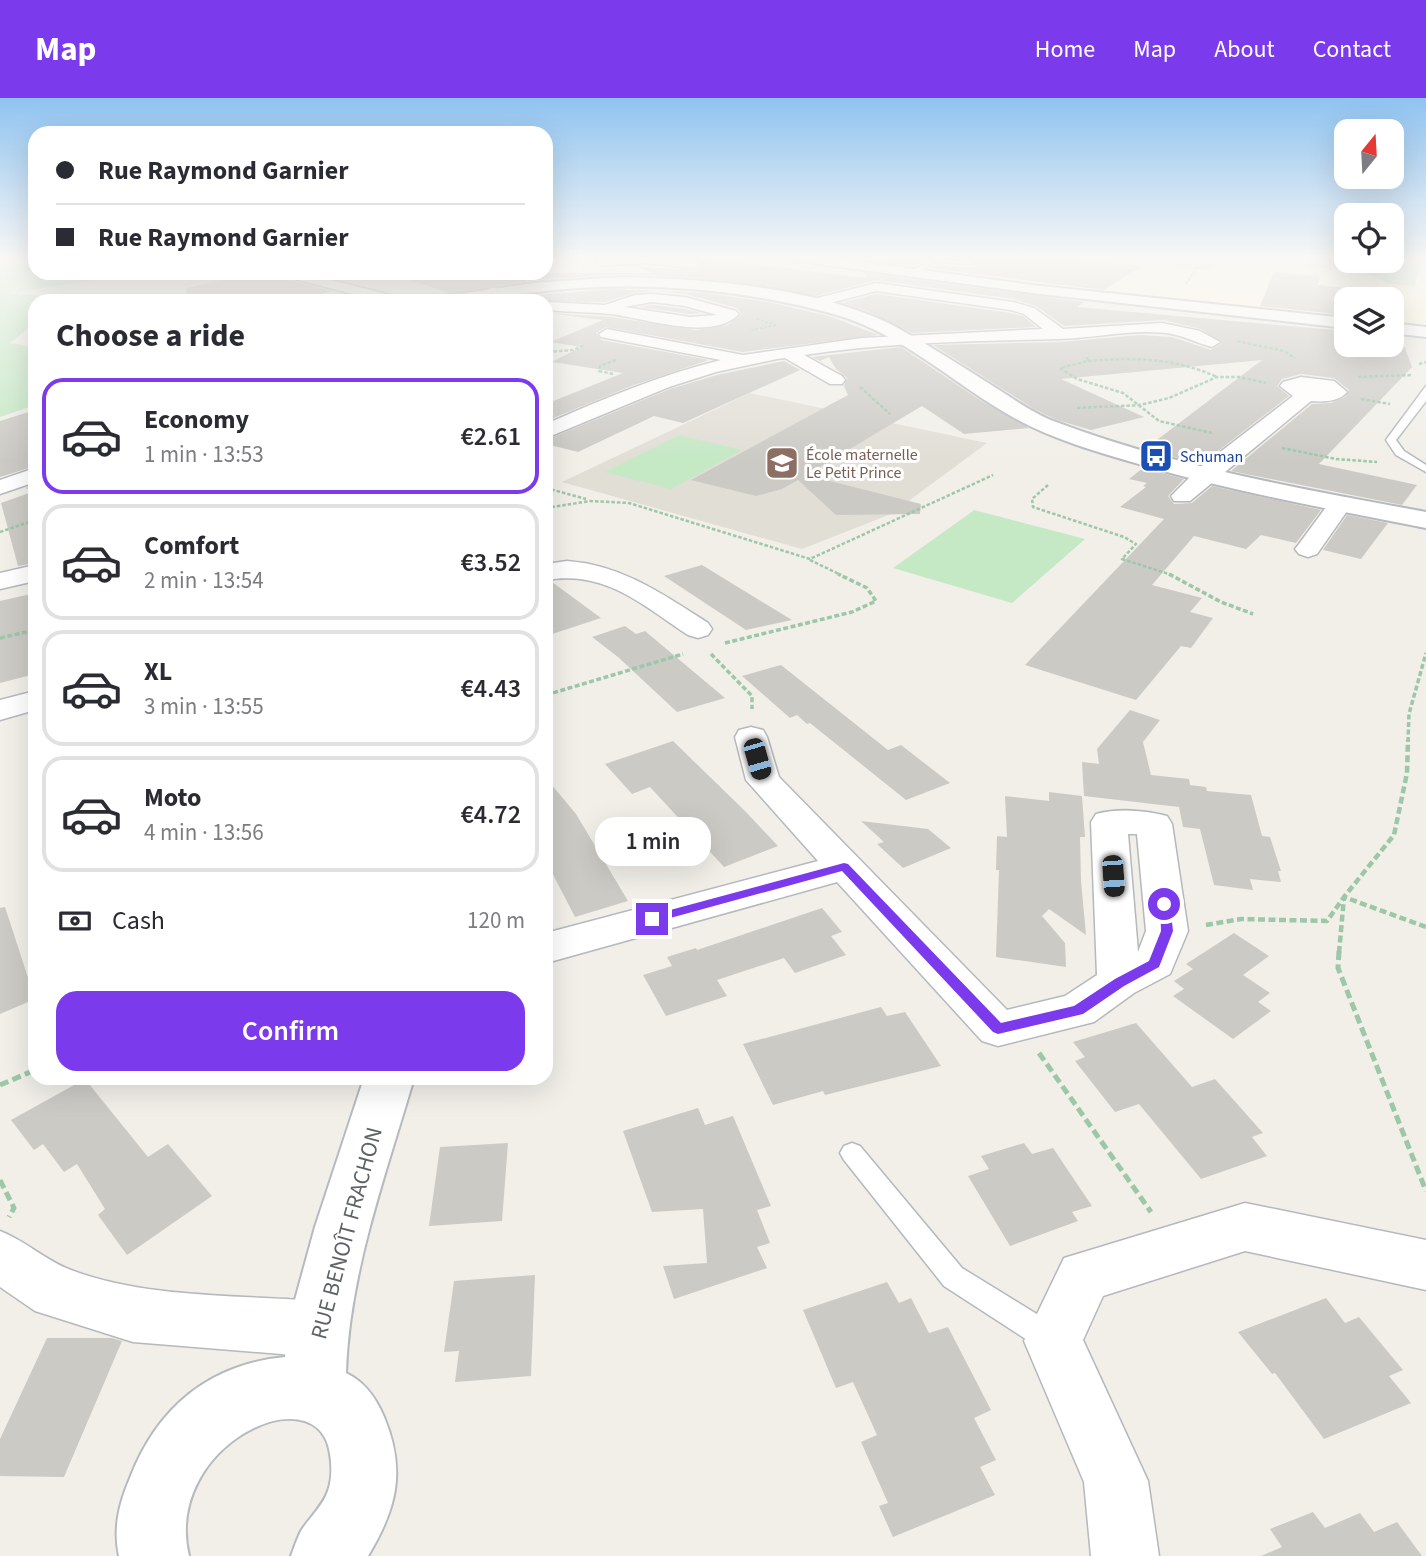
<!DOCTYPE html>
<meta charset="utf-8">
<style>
body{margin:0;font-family:"Source Sans 3",sans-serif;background:#f7f7f7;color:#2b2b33;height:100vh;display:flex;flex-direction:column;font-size:26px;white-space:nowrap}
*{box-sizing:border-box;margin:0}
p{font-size:23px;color:#7c7c81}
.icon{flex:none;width:38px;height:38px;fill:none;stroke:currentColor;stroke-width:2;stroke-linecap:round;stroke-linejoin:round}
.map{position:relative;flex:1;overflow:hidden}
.drawer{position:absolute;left:28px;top:196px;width:525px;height:791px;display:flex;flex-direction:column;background:#fff;border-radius:21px;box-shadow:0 7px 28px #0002}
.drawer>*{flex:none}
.hud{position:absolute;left:28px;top:28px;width:525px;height:154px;border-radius:21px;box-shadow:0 7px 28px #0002;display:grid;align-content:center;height:154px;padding:0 28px;background:#fff}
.needle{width:46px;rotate:18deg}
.fabs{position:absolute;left:1334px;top:21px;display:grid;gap:14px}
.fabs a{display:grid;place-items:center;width:70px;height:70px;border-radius:14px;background:#fff;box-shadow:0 7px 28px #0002;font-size:35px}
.end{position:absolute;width:32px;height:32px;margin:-16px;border:9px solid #7c3aed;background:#fff;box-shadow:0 0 0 4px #fff}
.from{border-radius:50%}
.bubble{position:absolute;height:49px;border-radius:21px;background:#fff;box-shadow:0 7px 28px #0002;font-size:23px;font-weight:600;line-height:49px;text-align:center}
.car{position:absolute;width:21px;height:42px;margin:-21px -10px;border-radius:9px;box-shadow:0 0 5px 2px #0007;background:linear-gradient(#222 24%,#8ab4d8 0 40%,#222 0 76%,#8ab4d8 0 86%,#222 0)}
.hud b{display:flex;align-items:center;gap:24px;height:66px;font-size:26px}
.hud b+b{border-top:2px solid #e1e1e2}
.hud i{width:18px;height:18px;background:#2b2b33}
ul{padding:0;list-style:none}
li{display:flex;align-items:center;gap:21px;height:116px;margin:0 14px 10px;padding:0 14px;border:4px solid #e1e1e2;border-radius:21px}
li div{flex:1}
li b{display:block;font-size:26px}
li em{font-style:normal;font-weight:600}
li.on{border-color:#7c3aed}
li>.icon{width:63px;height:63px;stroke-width:1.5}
h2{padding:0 28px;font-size:32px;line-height:84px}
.pay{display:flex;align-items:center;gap:18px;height:77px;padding:0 28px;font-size:26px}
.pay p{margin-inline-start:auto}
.cta{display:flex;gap:14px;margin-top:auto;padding:14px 28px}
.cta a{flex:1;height:80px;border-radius:21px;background:#7c3aed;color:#fff;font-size:28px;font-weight:600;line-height:80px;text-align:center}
header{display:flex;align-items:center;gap:42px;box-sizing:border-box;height:98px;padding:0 35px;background:#7c3aed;color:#fff}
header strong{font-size:33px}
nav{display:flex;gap:38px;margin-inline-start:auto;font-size:24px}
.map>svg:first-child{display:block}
.commercial{fill:#fef7e0}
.education{fill:#e1ded6}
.green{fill:#c5e8c5}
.building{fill:#cccac5}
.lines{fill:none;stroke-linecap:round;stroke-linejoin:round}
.lane-casing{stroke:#b5b8bc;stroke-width:3}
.street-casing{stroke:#b5b8bc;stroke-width:3}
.secondary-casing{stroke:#b6babf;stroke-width:4}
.path-far4{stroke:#9cc7a9;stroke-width:2;stroke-dasharray:2.5 2;stroke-linecap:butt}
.path-far3{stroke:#9cc7a9;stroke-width:2.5;stroke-dasharray:3.5 2;stroke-linecap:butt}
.path-far2{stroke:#9cc7a9;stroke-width:3.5;stroke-dasharray:5 2.5;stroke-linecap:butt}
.path-far1{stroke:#9cc7a9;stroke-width:4.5;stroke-dasharray:7 3.5;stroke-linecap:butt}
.path{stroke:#9cc7a9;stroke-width:5;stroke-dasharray:9 4.5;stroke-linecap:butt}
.lane{fill:#fff;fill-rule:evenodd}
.street{fill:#fff;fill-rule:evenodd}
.secondary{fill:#fff;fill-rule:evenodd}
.route{fill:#7c3aed}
.labels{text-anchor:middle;stroke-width:6;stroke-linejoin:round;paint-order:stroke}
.far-education-label{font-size:16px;fill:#785e54;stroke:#fff;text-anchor:start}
.far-transit-label{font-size:16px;fill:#164399;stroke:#fff;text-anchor:start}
.near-street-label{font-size:23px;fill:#5f6368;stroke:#fff}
</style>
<header>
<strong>Map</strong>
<nav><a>Home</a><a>Map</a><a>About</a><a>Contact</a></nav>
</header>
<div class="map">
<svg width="1426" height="1458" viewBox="0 0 1426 1458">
<rect width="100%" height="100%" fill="#f1efe8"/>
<!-- commercial -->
<path class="commercial" d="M917 159H1346V163H1391V159H1426V231L1391 227V201H1346V222L1050 191 934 175 908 168Z"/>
<!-- education -->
<path class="education" d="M750 295 987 345 891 416 802 451 562 384Z"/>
<!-- green -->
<path class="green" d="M0 159H35V175H139L10 195 65 200 61 203H35V225L10 245 35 250V307L0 319Z
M1103 159H1346V163H1391V159H1421L1415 188 1389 186 1362 173 1230 161 1205 172Z
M679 337 742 352 671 391 605 374Z
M973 413 974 412 1085 441 1012 505 893 470Z"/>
<!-- building -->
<path class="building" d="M690 159H693L866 180V175L1085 204 1077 209 1346 233V247H1391V241L1402 242 1412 269 1319 366 1417 387 1402 407 1231 373 1312 306 1331 305 1345 299 1349 292 1334 280 1301 276 1282 281 1277 288 1289 298 1201 366 1145 351 1262 262 1061 281 1144 319 1091 332 1057 322 1034 311 933 247 1060 244 1140 237 1172 239 1211 252 1222 245 1201 231 1163 222 1064 228 1036 208 1014 201 876 182 816 198 726 183 655 177 622 176 534 182 449 195 407 181 408 175H653L635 168 695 173 704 167 696 160Z
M867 159H929L915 168 867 162Z
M947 159H1065L1142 168 1104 192 929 170 934 167 974 169 977 166 971 161Z
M1274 174 1320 178 1317 187 1346 190 1345 195 1360 201H1346V217L1260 208Z
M255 175H278L282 181 332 193 319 196 187 197 186 190Z
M610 191 705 195 768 204 829 218 878 237 743 254 606 229 596 235 601 242 709 262 631 288 546 323V306L623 275 552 264 581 249 551 244 603 222 547 215 611 219 696 232 728 227 742 216 737 210 686 196 652 193 634 195 605 204 533 203 529 198Z
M876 196 1010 215 1023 218 1036 229 912 235 867 213 842 205Z
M652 207 684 211 702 215 690 216 640 209Z
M901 249 980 302 1029 330 964 336 922 308 806 377 921 406 920 416 836 417 798 382 782 391 756 398 691 382 848 297 844 288 847 280 836 271 829 259 820 263 812 259Z
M784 263 800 272 683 325 654 318 578 354 546 346V342L670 291 717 277Z
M35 312V368L0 379V323Z
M1143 370 1184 381 1168 398 1174 406 1192 405 1212 388 1321 412 1296 445 1261 437 1246 451 1194 438 1152 487 1202 500 1190 514 1213 520 1191 550 1181 548 1136 602 1025 567 1164 421 1120 409 1146 389 1143 388 1147 385 1129 381Z
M35 387V465L18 468 1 405 35 393 25 390Z
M1347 417 1388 425 1361 461 1323 452Z
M702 467 792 522 746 532 664 478Z
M552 484 601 520 546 538V485Z
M35 495V576L0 585V503Z
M625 528 636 536 645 533 725 600 677 614 618 559 592 539Z
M781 567 888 652 901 647 950 685 906 702 810 625 807 626 797 617 790 620 742 578Z
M1130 612 1160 622 1143 644 1151 677 1189 681 1190 687 1206 689 1207 693 1251 697 1262 738 1270 739 1281 773H1278L1281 784 1250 781 1253 792 1214 787 1200 731 1183 729 1179 709 1084 698 1082 664 1099 666 1097 651Z
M673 643 746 714 778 748 724 769 650 689 632 696 605 666Z
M546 680 576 716 628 803 575 819 546 763Z
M1049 694 1082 698 1085 739H1080L1081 783 1086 837 1049 811 1042 818 1065 845 1066 869 996 859 999 772H996L997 738 1007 739 1005 698 1049 703Z
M861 723 928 731 951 750 903 770 877 746 884 744Z
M5 809 35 901 0 916V810Z
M822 810 842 834 831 838 846 857 795 875 784 860 717 882 727 898 666 918 643 877 672 868 667 859 696 850 697 852Z
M1234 835 1269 858 1243 877 1270 895 1258 904 1271 913 1233 941 1173 898 1184 891 1174 883 1193 871 1186 866Z
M881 909 887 918 905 914 941 968 825 997 823 993 773 1007 743 946Z
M1136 925 1192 989 1215 981 1263 1035 1252 1039 1267 1058 1201 1081 1139 1006 1115 1014 1075 963 1085 959 1073 944Z
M85 981 148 1059 168 1046 212 1098 127 1157 98 1117 105 1111 77 1066 64 1074 43 1046 34 1052 11 1022Z
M698 1010 705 1027 733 1018 771 1108 757 1112 770 1145 757 1149 767 1170 674 1201 663 1168 707 1165 703 1111 652 1114 623 1033Z
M508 1045 502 1123 429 1128 440 1049Z
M1024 1045 1032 1056 1053 1050 1092 1108 1072 1114 1078 1123 1010 1148 968 1078 989 1071 981 1058Z
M535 1177 531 1278 455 1284 459 1253 444 1254 454 1183Z
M887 1184 899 1205 911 1200 929 1235 948 1229 991 1312 974 1320 996 1362 980 1369 995 1397 893 1439 879 1408 888 1405 861 1344 877 1337 853 1284 836 1290 803 1212Z
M1326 1200 1345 1225 1359 1219 1403 1272 1389 1278 1411 1305 1324 1341 1275 1275 1272 1276 1238 1234Z
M47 1240H112L122 1243 64 1379 0 1378V1341Z
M1313 1414 1325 1430 1360 1415 1374 1434 1397 1424 1422 1458H1261L1282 1449 1270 1431Z"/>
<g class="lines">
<defs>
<path id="lane" d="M932 160 971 164 974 166 933 164 916 176H912V174Z
M385 198 387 201 99 203 103 201Z
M1426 288V303L1396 342 1404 353 1426 367V374L1396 357 1386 342Z
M852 1045 860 1048 962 1170 1061 1231 1065 1241 1061 1251 1051 1254 1041 1251 944 1188 844 1062 840 1055 844 1048Z"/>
<path id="street" d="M664 159 695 162 702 166 695 170 646 165 601 168 594 164 601 160Z
M281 175H304L402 200 404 203H380L283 178Z
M876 185 1013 204 1034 210 1063 231 1162 225 1200 233 1220 244 1212 249C1196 245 1183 237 1166 235 1131 231 1095 240 1060 241 975 243 889 244 804 257L842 278 845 282 842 286H830L785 260 777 261 716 274 669 289 546 340V326C603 301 660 277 721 262L601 239 599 236 607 231 743 257 862 240 1043 231 1024 216 1011 212 876 193 811 210 804 206 806 203Z
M493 190 528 200 530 203C515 203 498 204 486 194L488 191Z
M652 196 685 199 736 213 739 216C713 244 644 220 611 216 590 214 568 214 546 212V204L605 207 635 197ZM652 204 685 208 717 217 690 219 624 209Z
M1301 279 1334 283 1347 294C1339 304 1323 304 1311 303L1190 403H1174L1171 398 1198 371 1293 298 1280 288 1283 284Z
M35 370V384L0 396V382Z
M1340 399 1348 401 1352 406 1317 456 1308 459 1299 456 1295 451 1299 446 1332 401Z
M567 463C622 467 663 496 708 525L712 531 708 537 698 540 688 537C641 506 605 472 546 482V466Z
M35 467V483L0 491V475Z
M35 593V612L0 622V602Z
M751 629 763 632 767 639 779 679 1007 912 1065 898 1097 877 1091 724 1096 716C1118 710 1145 712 1167 718L1172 726 1188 833 1170 876 1134 895 1094 924 998 948 982 943 837 784 546 865V835L818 763 746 682 735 639 739 632ZM1128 736H1137L1146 833 1138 854Z
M1245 1105 1426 1142V1192L1245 1153 1103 1198 1083 1242 1148 1383 1159 1458H1091L1084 1384 1024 1243 1064 1160Z
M0 1133C26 1143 46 1163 71 1172 144 1200 239 1197 317 1203L337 1211 346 1231 337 1251 317 1259 133 1244 35 1213 0 1189Z"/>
<path id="secondary" d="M789 159H826L1032 187 1346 220V230L1032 195 796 163Z
M622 179C706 181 820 189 896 229 930 248 963 269 996 290 1015 302 1034 316 1056 324 1175 369 1301 391 1426 414V430C1334 412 1242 395 1152 370 1112 358 1070 347 1032 329 962 296 907 235 830 215 748 193 663 185 578 190 531 193 484 203 436 203L444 198 534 185Z
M1391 225 1426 229V239L1391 235Z
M364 980H414C386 1076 349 1175 346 1275 365 1284 376 1300 384 1319 406 1372 397 1410 368 1458H291C294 1450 297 1441 301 1433 309 1420 323 1408 328 1393 332 1382 332 1367 330 1356 319 1274 162 1347 189 1458H119C113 1430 119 1406 130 1380 157 1310 209 1266 285 1259L287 1231 315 1129Z"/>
</defs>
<!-- lane casing -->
<use href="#lane" class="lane-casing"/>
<!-- street casing -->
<use href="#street" class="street-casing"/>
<!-- secondary casing -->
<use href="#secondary" class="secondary-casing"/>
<!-- path-far4 -->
<path class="path-far4" d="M1186 186 1197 169
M751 232 777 227 757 221"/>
<!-- path-far3 -->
<path class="path-far3" d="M1237 243 1284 253 1295 260
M548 254 573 252 585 247
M1087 259 1088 263 1060 270 1077 281 1123 295 1159 323 1212 335
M1088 263C1133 259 1175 260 1217 279
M1419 266 1426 264
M613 276 599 273 600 268 616 262
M1358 279 1412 277
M860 289 890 316
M1361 301 1390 306
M1077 310 1140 307 1169 300 1217 279H1239L1266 285
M1282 350 1336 361 1377 364
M1048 387 1032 401 1033 409 1124 439 1136 446 1122 461 1172 477
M546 390 586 401
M546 410 590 403 629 405 810 461 993 377
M0 434 35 422
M810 462 841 477"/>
<!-- path-far2 -->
<path class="path-far2" d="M1169 476 1221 504 1253 516
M0 540 35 532
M725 545 852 514 876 503 867 490 838 476
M711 556 752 598V611
M546 597 683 556
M1408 644 1409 616 1426 555"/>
<!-- path-far1 -->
<path class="path-far1" d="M1206 827 1241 821 1327 823 1344 799 1426 829
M1339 855 1344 799 1394 737 1407 675 1408 642"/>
<!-- path -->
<path class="path" d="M1339 853 1338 870 1426 1093
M1039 955 1151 1114
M0 987 35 972
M0 1082 14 1110 9 1119"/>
<!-- lane -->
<use href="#lane" class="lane"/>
<!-- street -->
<use href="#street" class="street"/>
<!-- secondary -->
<use href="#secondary" class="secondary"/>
</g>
<!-- sky -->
<linearGradient id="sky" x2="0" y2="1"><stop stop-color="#8fc3f1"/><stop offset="0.44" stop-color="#f9f8f5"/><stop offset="1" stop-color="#f9f8f5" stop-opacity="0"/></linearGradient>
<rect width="1426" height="363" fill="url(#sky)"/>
<!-- route -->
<path class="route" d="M844 765 848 766 1001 925 1074 908 1115 881 1149 863 1161 833 1160 803 1164 802 1170 806 1173 833 1159 869 1124 888 1083 916 998 936 993 934 842 773 652 825 646 821 648 818Z"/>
<!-- icons -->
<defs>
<symbol id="bus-square" viewBox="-11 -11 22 22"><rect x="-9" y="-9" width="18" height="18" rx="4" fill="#1a4fb4" stroke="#fff"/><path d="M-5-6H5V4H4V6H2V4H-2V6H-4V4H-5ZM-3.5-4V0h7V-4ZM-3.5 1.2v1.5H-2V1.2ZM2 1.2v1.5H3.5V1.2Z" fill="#fff"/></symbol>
<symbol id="school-square" viewBox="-11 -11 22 22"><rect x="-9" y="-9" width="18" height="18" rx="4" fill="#8d6e63" stroke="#fff"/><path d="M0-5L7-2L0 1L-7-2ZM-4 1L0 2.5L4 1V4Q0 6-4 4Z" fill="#fff"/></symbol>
</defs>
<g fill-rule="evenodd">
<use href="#bus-square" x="1137" y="339" width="38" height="38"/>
<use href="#school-square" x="763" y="346" width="38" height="38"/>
</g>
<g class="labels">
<!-- far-education labels -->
<g class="far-education-label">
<text x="806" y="362">École maternelle<tspan x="806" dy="18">Le Petit Prince</tspan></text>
</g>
<!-- far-transit labels -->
<g class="far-transit-label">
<text x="1180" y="364">Schuman</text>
</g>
<!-- near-street labels -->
<g class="near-street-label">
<text transform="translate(346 1135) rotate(-75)" y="8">RUE BENOÎT FRACHON</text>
</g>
</g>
</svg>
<div class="fabs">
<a><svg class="needle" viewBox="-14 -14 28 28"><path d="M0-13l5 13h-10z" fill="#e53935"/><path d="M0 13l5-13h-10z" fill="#7c7c81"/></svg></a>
<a><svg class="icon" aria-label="locate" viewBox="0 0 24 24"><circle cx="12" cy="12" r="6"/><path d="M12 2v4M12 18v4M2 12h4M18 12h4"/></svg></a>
<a><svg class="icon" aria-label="layers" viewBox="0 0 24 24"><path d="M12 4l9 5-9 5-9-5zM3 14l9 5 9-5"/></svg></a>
</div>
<i class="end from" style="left:1164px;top:806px"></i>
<i class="end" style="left:652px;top:821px"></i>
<div class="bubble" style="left:595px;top:719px;width:116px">1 min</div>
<i class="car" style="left:757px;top:661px;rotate:164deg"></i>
<i class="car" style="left:1113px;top:778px;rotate:176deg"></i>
<div class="hud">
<b><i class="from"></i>Rue Raymond Garnier</b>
<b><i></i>Rue Raymond Garnier</b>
</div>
<section class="drawer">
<h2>Choose a ride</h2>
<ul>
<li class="on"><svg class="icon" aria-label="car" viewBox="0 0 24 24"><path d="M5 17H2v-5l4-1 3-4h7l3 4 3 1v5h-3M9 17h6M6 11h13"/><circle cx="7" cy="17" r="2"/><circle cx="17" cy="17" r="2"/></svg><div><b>Economy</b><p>1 min · 13:53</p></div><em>€2.61</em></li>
<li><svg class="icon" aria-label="car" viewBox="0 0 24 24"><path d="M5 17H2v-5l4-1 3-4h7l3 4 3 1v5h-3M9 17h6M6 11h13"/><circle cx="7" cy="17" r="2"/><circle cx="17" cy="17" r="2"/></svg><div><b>Comfort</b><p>2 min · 13:54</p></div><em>€3.52</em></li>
<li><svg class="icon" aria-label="car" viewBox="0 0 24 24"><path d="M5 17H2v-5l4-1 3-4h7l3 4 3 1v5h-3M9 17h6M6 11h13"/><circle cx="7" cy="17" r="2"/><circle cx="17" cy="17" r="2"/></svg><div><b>XL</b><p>3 min · 13:55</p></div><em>€4.43</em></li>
<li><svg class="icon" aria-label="car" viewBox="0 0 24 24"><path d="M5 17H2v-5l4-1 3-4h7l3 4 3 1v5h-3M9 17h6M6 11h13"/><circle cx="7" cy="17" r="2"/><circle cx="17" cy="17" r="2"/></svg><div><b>Moto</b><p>4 min · 13:56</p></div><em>€4.72</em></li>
</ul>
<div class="pay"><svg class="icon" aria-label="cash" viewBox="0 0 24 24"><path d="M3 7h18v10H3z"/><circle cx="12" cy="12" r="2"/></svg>Cash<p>120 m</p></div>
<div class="cta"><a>Confirm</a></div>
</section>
</div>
